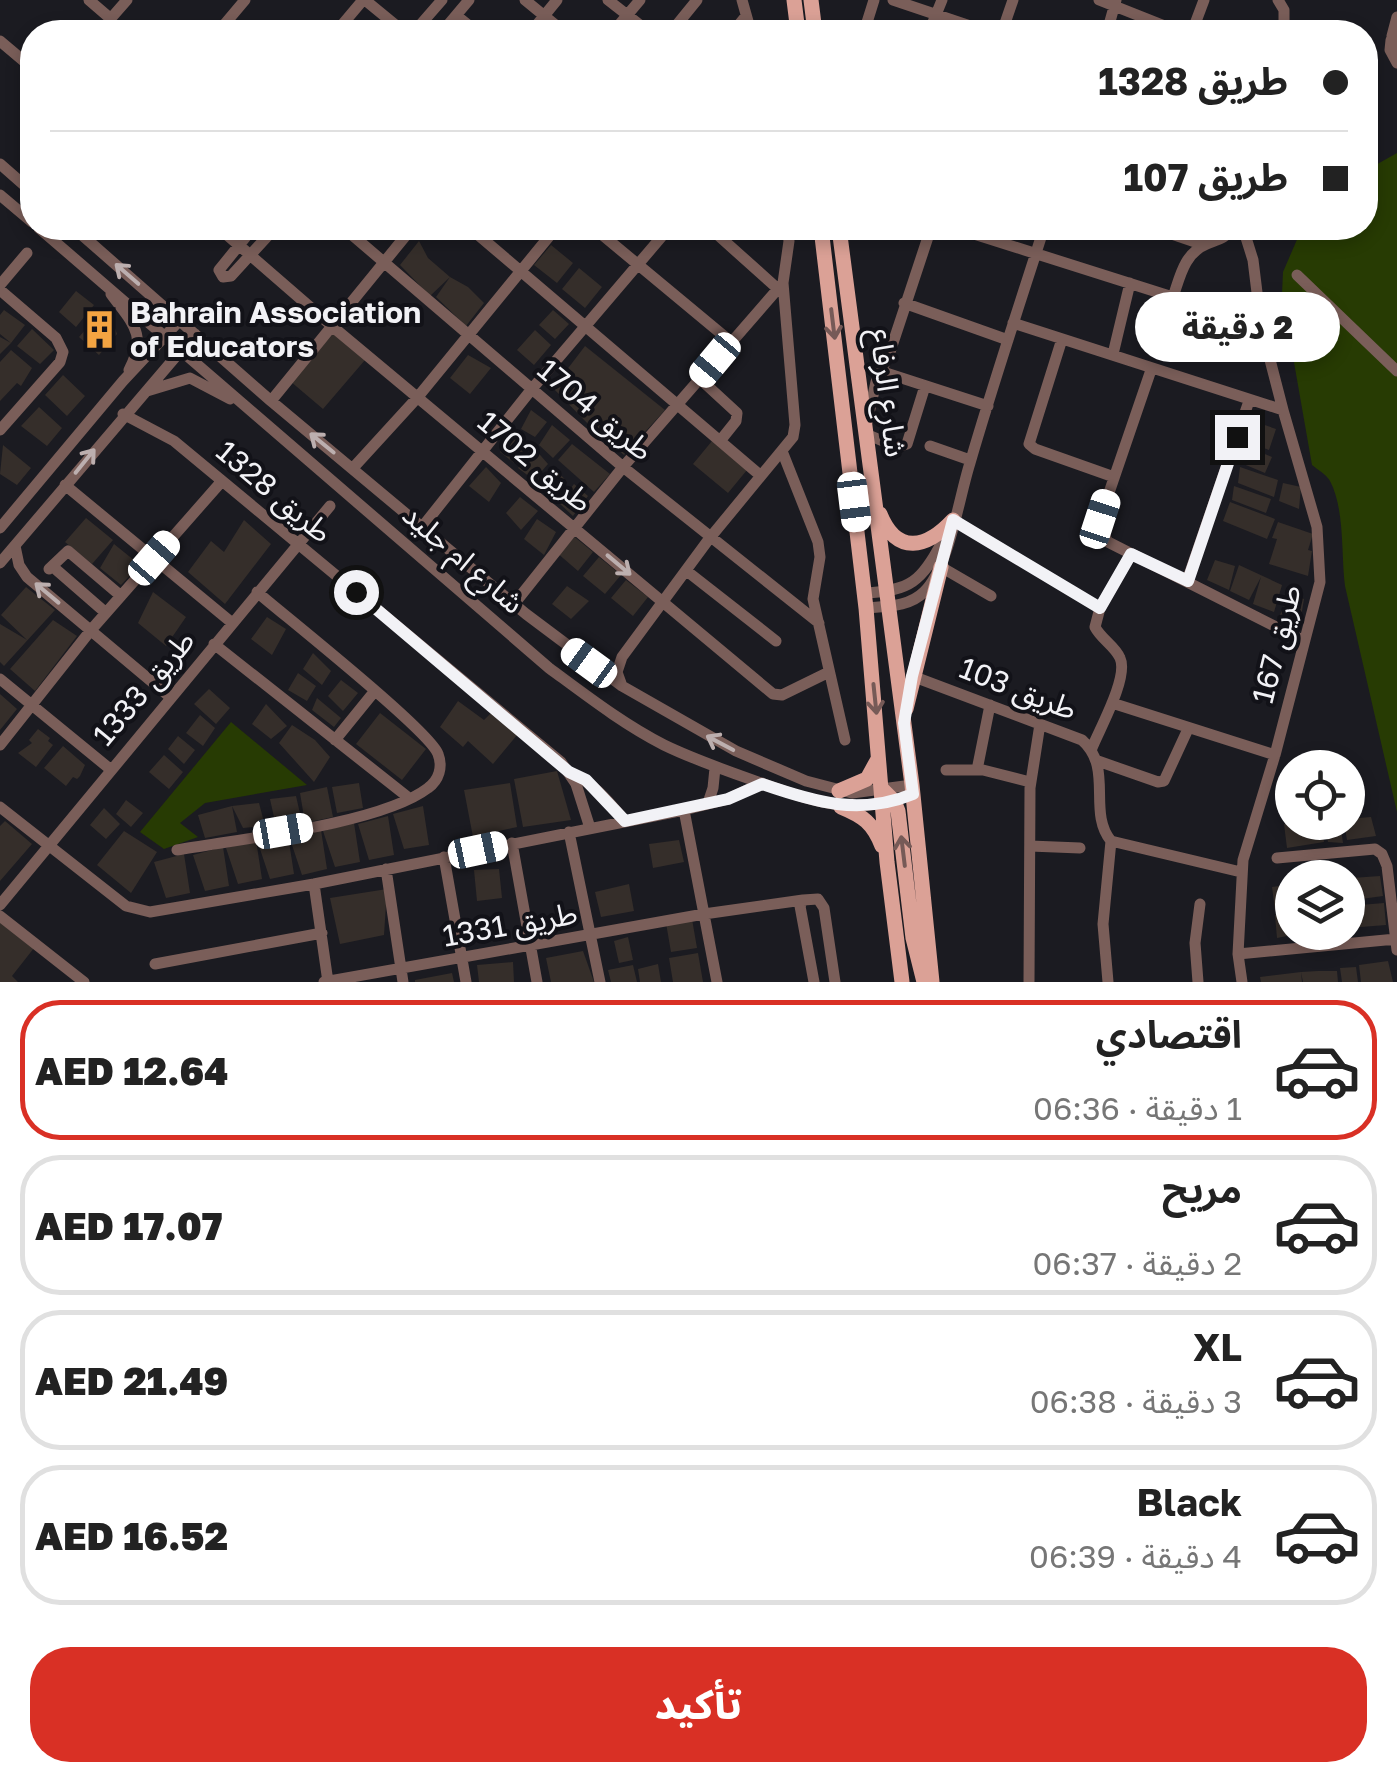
<!DOCTYPE html>
<html lang="ar">
<meta charset="utf-8">
<style>
body{margin:0;font-family:"Golos Text","Noto Sans Arabic",sans-serif;background:#f6f6f6;color:#222;direction:rtl;height:100vh;display:flex;flex-direction:column;font-size:38px;white-space:nowrap}
*{box-sizing:border-box;margin:0}
p{font-size:32px;color:#767676}
.icon{flex:none;width:55px;height:55px;fill:none;stroke:currentColor;stroke-width:2;stroke-linecap:round;stroke-linejoin:round}
.map{position:relative;height:982px;overflow:hidden;direction:ltr}
.side{display:flex;flex-direction:column;background:#fff;flex:1}
.side>*{flex:none}
.hud{position:absolute;left:20px;top:20px;width:1358px;height:220px;border-radius:40px;box-shadow:0 5px 15px #0003;direction:rtl;display:grid;align-content:center;height:220px;padding:0 30px;background:#fff}
.fabs{position:absolute;left:1275px;top:750px;display:grid;gap:20px}
.fabs a{display:grid;place-items:center;width:90px;height:90px;border-radius:50%;background:#fff;box-shadow:0 5px 15px #0003;font-size:50px}
.end{position:absolute;width:45px;height:45px;margin:-22px;border:12px solid #f2f2f6;background:#111;box-shadow:0 0 0 5px #111}
.from{border-radius:50%}
.bubble{position:absolute;height:70px;border-radius:35px;background:#fff;box-shadow:0 5px 15px #0003;font-size:32px;font-weight:800;line-height:70px;text-align:center;direction:rtl}
.car{position:absolute;width:30px;height:60px;margin:-30px -15px;border-radius:12px;box-shadow:0 0 8px 2px #0007;background:linear-gradient(#fff 24%,#345 0 40%,#fff 0 76%,#345 0 86%,#fff 0)}
.hud b{display:flex;align-items:center;gap:35px;height:95px;font-size:38px}
.hud b+b{border-top:2px solid #e0e0e0}
.hud i{width:25px;height:25px;background:#222}
ul{padding:18px 0 0;list-style:none}
li{display:flex;align-items:center;gap:30px;height:140px;margin:0 20px 15px;padding:0 10px;border:5px solid #e0e0e0;border-radius:40px}
li div{flex:1}
li b{display:block;font-size:38px}
li em{font-style:normal;font-weight:800}
li.on{border-color:#d93025}
li>.icon{width:90px;height:90px;stroke-width:1.5}
.action{display:flex;gap:20px;margin-top:auto;padding:20px 30px}
.action a{flex:1;height:115px;border-radius:40px;background:#d93025;color:#fff;font-size:40px;font-weight:800;line-height:115px;text-align:center}
.map>svg:first-child{display:block}
.green{fill:#273b03}
.building{fill:#352e2a}
.lines{fill:none;stroke-linecap:round;stroke-linejoin:round}
.minor{stroke:#7a5e59;stroke-width:11}
.major{stroke:#dba196;stroke-width:15}
.oneway{stroke:#bcafaf}
.oneway2{stroke:#765a57}
.route{stroke:#f2f2f6;stroke-width:12}
.labels{text-anchor:middle;stroke-width:8;stroke-linejoin:round;paint-order:stroke}
.poi-label{font-size:30px;font-weight:bold;fill:#f2f2f6;stroke:#121218;text-anchor:start}
.street-label{font-size:30px;fill:#f2f2f6;stroke:#121218}
</style>
<div class="map">
<svg width="1397" height="982" viewBox="0 0 1397 982">
<rect width="100%" height="100%" fill="#1b1b21"/>
<!-- green -->
<path class="green" d="M1397 153V812L1345 586C1341 555 1345 509 1330 481 1326 474 1318 470 1312 465L1282 294 1283 272 1302 228H1365V171Z
M231 722 307 785 205 803 180 823 198 837 164 849 140 832Z"/>
<!-- building -->
<path class="building" d="M419 241 428 258 450 277 430 296 400 265Z
M551 245 573 263 557 283 534 265Z
M579 268 602 287 585 308 562 289Z
M450 277 468 287 484 303 466 326 436 297Z
M76 291 94 305 76 327 59 312Z
M4 310 25 325 11 343 0 354V337L11 343 0 334V315Z
M553 310 569 324 555 339 539 325Z
M100 313 114 325 117 334 99 355 79 337Z
M32 329 54 350 40 364 17 346Z
M535 330 551 345 534 365 517 350Z
M334 333 365 360 323 409 290 381Z
M585 346 665 410 624 455 589 425 553 388Z
M11 350 32 368 21 386 17 383 0 401V362Z
M468 355 491 368 470 394 450 378Z
M63 375 85 396 67 416 45 395Z
M39 407 62 428 47 446 21 426Z
M531 410 547 422 535 437 521 429Z
M1259 423 1276 429 1269 450 1253 444Z
M552 425 570 440 553 458 539 445Z
M514 436 534 448 548 464 534 480 518 468 534 448 514 463 500 452Z
M712 441 747 470 728 493 693 464Z
M572 444 610 474 594 492 558 460Z
M3 445 31 468 17 485 0 474Z
M1248 447 1272 457 1265 473 1241 463Z
M486 467 501 483 489 502 469 486Z
M1240 467 1278 480 1274 497 1238 483Z
M554 469 567 481 553 498 539 486Z
M1283 483 1301 487 1299 509 1279 501Z
M574 484 588 496 573 516 559 503Z
M1234 486 1271 499 1266 513 1232 500Z
M520 497 538 511 521 530 506 513Z
M1230 502 1275 519 1267 539 1223 521Z
M86 518 113 540 92 564 65 542Z
M537 519 556 532 544 555 524 539Z
M244 520 271 544 225 604 188 572 211 541 224 552Z
M1278 522 1313 534 1308 550 1312 551 1308 576 1269 564 1277 539 1272 538Z
M571 534 593 552 578 571 556 552Z
M114 544 140 565 121 585 100 568Z
M599 557 621 575 605 594 583 576Z
M1215 560 1235 566 1229 590 1207 580Z
M1239 565 1282 585 1274 612 1253 604 1261 577 1249 600 1230 591Z
M626 580 648 597 633 616 611 598Z
M567 586 589 601 571 619 552 604Z
M26 587 55 610 4 666 0 662V624L27 640 1 615Z
M153 592 186 617 166 646 138 623Z
M1289 593 1304 599 1300 623 1280 615Z
M267 617 286 629 272 655 251 639Z
M53 620 77 636 35 691 10 669Z
M313 653 331 671 322 685 303 669Z
M298 673 316 686 307 701 288 690Z
M341 680 358 693 343 711 328 696Z
M209 689 230 708 216 724 194 704Z
M0 694 17 709 0 730Z
M317 698 341 718 334 727 312 710Z
M458 701 484 720 491 713 517 735 493 764 468 741 463 747 440 727Z
M266 704 287 726 271 739 252 724Z
M380 713 426 749 402 780 356 744Z
M200 715 215 728 203 746 186 733Z
M292 725 315 740 330 757 314 782 279 743Z
M38 729 50 738 48 741 53 745 36 767 18 753 32 743 29 740Z
M178 736 195 750 184 764 168 749Z
M63 746 85 765 80 776 77 779 73 777 66 786 44 768Z
M164 755 183 772 169 789 149 772Z
M557 771 571 820 523 827 514 779Z
M359 783 363 808 337 813 332 787Z
M510 783 517 827 473 837 464 790Z
M327 787 333 817 305 823 300 793Z
M296 796 302 822 276 826 270 799Z
M126 800 143 813 131 827 116 814Z
M259 803 265 826 243 828 232 806Z
M232 806 237 832 205 838 198 815Z
M423 806 429 845 404 849 393 814Z
M104 808 120 824 106 839 90 825Z
M388 816 394 855 369 860 358 824Z
M1371 817 1376 836 1347 840 1344 822 1348 819Z
M5 821 32 844 0 881V826Z
M1321 822 1324 842 1287 848 1284 824Z
M1324 822H1340L1343 843 1328 842Z
M354 823 360 862 335 867 323 831Z
M321 830 327 869 302 875 290 839Z
M124 831 157 852 131 893 97 865Z
M288 835 294 874 270 879 258 843Z
M256 840 262 879 238 884 226 848Z
M679 840 684 862 653 868 649 844Z
M223 847 229 886 205 891 193 855Z
M184 854 190 893 166 898 154 862Z
M499 869 502 898 477 901 474 870Z
M1380 876 1383 896 1354 900 1352 878Z
M629 884 634 911 601 917 595 892Z
M1292 884V907L1275 910 1272 887Z
M387 889 384 935 340 944 330 898Z
M1384 903 1386 925 1348 928V906Z
M1292 913V935L1277 938 1275 915Z
M692 919 697 948 671 952 666 923Z
M0 921 34 948 12 976 18 982H0Z
M628 937 633 960 619 963 614 941Z
M583 951 594 982H551L546 958Z
M698 953 703 982H673L669 958Z
M1388 961 1393 982H1361L1359 965Z
M513 962 514 982H479L477 965Z
M658 964 661 982H640L638 969Z
M633 965 637 982H611L608 970Z
M1356 967 1358 982H1342L1340 968Z
M1318 971H1337L1338 982H1303L1301 972 1302 982H1261L1260 977 1301 972Z
M452 973 454 982H415V980Z"/>
<g class="lines">
<!-- minor -->
<path class="minor" d="M89 0 111 19
M365 0 404 32
M525 0 564 32
M608 0 649 32
M742 0 751 32
M893 0 988 32
M1099 0 1180 32
M1278 0 1284 10V21
M457 16 477 32
M1397 17 1392 36 1397 47
M99 32 127 0
M218 32 245 0
M336 32 363 0
M414 32 442 0
M442 32 469 0
M531 32 557 0
M613 32 640 0
M671 32 697 0
M733 32 746 16
M864 32 874 0
M929 32 942 0
M1002 32 1013 0
M1107 32 1116 0
M1192 32 1204 0
M1391 40 1390 50 1397 63
M0 41 32 68
M0 164 32 192
M0 195 32 222
M39 228 549 668C587 696 623 724 664 745 697 761 730 772 764 784 818 803 857 817 913 794
M74 228 271 401 526 614 622 686 736 751 806 781 852 793 912 785
M219 228 333 327 773 694 782 695 829 672
M253 228 219 270 223 277 231 276 275 228
M344 228 623 467 819 623
M470 228 761 476
M594 228 730 341
M710 228 778 289
M955 228 1261 325
M1154 228 1204 245
M1243 228 1253 260 1261 325 1283 410
M1297 275 1397 371
M0 285 27 253
M0 290 56 338 63 352 60 362 0 430
M111 294C132 323 148 334 129 370
M1173 297C1180 277 1184 253 1207 244 1219 239 1225 238 1234 228
M904 303 1008 340
M1013 323 1283 410 1317 527 1320 582 1275 755 1243 860 1238 954 1242 982
M1062 339 1029 444 1035 449 1114 477
M1113 354 1130 283
M1151 370 1100 519 1101 530 1108 542 1304 641
M880 371 988 406
M699 378 737 413 736 421 720 441
M147 391 190 378 230 399
M271 401 412 228
M123 414 174 441 561 762 576 784 590 828
M867 422 876 382 890 352 931 228
M866 434 897 447 907 444 925 386
M930 446 970 460
M782 451 818 542 820 557 813 599 845 740
M353 468 417 398 556 228
M65 485 231 622
M953 520 1100 608
M423 526 531 390 669 228
M0 528 123 381 180 320
M15 546 19 565 27 577 170 697
M0 563 195 334
M52 566 106 613
M941 567 991 596
M49 569 68 551 121 596
M688 572 776 641
M1187 581 1249 401
M865 593C910 591 922 581 942 542
M514 604 623 467 783 283
M866 608C887 606 909 607 924 592 949 568 959 497 970 463 993 384 1019 306 1044 228
M214 644 409 798
M912 676 1082 740C1114 768 1087 812 1111 841
M0 679 110 769
M622 686 617 672 622 657 709 539 793 437 795 425 783 283 789 241 787 228
M1112 703 1275 755
M335 740 374 692
M0 745 91 630 222 481
M1092 748C1099 730 1129 677 1120 658 1115 646 1101 639 1095 627L1100 608 1131 554
M1098 761 1158 782 1164 781 1188 729
M946 770H983L1030 782
M977 770 990 705
M569 772C594 783 608 801 625 821
M708 803 713 788 715 768
M0 807 126 906 150 912 314 884 684 810 728 799 762 783
M684 810 717 982
M569 832 600 982
M1111 841 1241 872
M512 843 537 982
M1030 846 1080 848
M177 850C239 839 381 824 428 788 439 780 443 767 438 754 430 731 286 617 257 592
M444 857 466 982
M1277 858 1375 849 1382 854 1387 866 1397 950
M386 869 403 982
M314 884 328 982
M0 905 330 506
M0 916 84 982
M1238 954 1396 939
M155 964 322 933
M324 982 704 914 803 900
M814 982 800 906 803 900 818 899 824 908 835 982
M1029 982 1030 788 1040 724
M1108 982 1103 924 1111 841
M1198 982 1195 943 1200 904"/>
<!-- major -->
<path class="major" d="M794 0 798 32
M811 0 815 32
M821 228 866 608 887 862 902 982
M839 228 912 785 932 982
M880 514C897 556 927 548 953 520
M906 709 941 567
M883 790 894 801 898 811 913 938 924 982
M839 791 867 779 878 759
M841 807C863 816 873 823 882 846"/>
</g>
<!-- one-way arrows -->
<defs><path id="oneway-shaft" d="M-6 0H5M1.5-3L5.5 0L1.5 3" fill="none" stroke-width="1.6" stroke-linecap="round" stroke-linejoin="round" transform="scale(2.5)"/></defs>
<g class="oneway">
<use href="#oneway-shaft" transform="translate(127 274) rotate(-139)"/>
<use href="#oneway-shaft" transform="translate(322 443) rotate(-141)"/>
<use href="#oneway-shaft" transform="translate(85 461) rotate(-51)"/>
<use href="#oneway-shaft" transform="translate(619 565) rotate(40)"/>
<use href="#oneway-shaft" transform="translate(47 593) rotate(-140)"/>
<use href="#oneway-shaft" transform="translate(720 743) rotate(-152)"/>
</g>
<g class="oneway2">
<use href="#oneway-shaft" transform="translate(833 324) rotate(83)"/>
<use href="#oneway-shaft" transform="translate(875 699) rotate(84)"/>
<use href="#oneway-shaft" transform="translate(903 851) rotate(-97)"/>
</g>
<g class="lines">
<!-- route -->
<path class="route" d="M356 592 569 772 586 780 625 821 728 799 762 784C814 802 860 816 913 794L904 723 912 676 953 520 1100 608 1131 554 1188 581 1237 437"/>
</g>
<!-- icons -->
<defs>
<symbol id="building-bare" viewBox="-9 -9 18 18"><path d="M-4-6H4V6H1V3H-1V6H-4ZM-2.5-4.3h1.7v1.8h-1.7ZM.8-4.3h1.7v1.8H.8ZM-2.5-1h1.7V.8h-1.7ZM.8-1h1.7V.8H.8Z" fill="#f3a442" stroke="#121218" stroke-width="2.5" paint-order="stroke"/></symbol>
</defs>
<g fill-rule="evenodd">
<use href="#building-bare" x="72" y="302" width="55" height="55"/>
</g>
<g class="labels">
<!-- poi labels -->
<g class="poi-label">
<text x="130" y="323">Bahrain Association<tspan x="130" dy="34">of Educators</tspan></text>
</g>
<!-- street labels -->
<g class="street-label">
<text transform="translate(888 393) rotate(83)" y="10">شارع الرفاع</text>
<text transform="translate(595 410) rotate(40)" y="10">طريق 1704</text>
<text transform="translate(535 462) rotate(40)" y="10">طريق 1702</text>
<text transform="translate(274 492) rotate(40)" y="10">طريق 1328</text>
<text transform="translate(463 559) rotate(41)" y="10">شارع ام جليد</text>
<text transform="translate(1277 644) rotate(-76)" y="10">طريق 167</text>
<text transform="translate(144 688) rotate(-50)" y="10">طريق 1333</text>
<text transform="translate(1018 689) rotate(21)" y="10">طريق 103</text>
<text transform="translate(510 925) rotate(-10)" y="10">طريق 1331</text>
</g>
</g>
</svg>
<div class="fabs">
<a><svg class="icon" aria-label="locate" viewBox="0 0 24 24"><circle cx="12" cy="12" r="6"/><path d="M12 2v4M12 18v4M2 12h4M18 12h4"/></svg></a>
<a><svg class="icon" aria-label="layers" viewBox="0 0 24 24"><path d="M12 4l9 5-9 5-9-5zM3 14l9 5 9-5"/></svg></a>
</div>
<i class="end from" style="left:356px;top:592px"></i>
<i class="end" style="left:1237px;top:437px"></i>
<div class="bubble" style="left:1135px;top:292px;width:205px">2 دقيقة</div>
<i class="car" style="left:715px;top:360px;rotate:220deg"></i>
<i class="car" style="left:854px;top:502px;rotate:173deg"></i>
<i class="car" style="left:1100px;top:519px;rotate:18deg"></i>
<i class="car" style="left:154px;top:558px;rotate:41deg"></i>
<i class="car" style="left:589px;top:663px;rotate:306deg"></i>
<i class="car" style="left:283px;top:831px;rotate:80deg"></i>
<i class="car" style="left:478px;top:850px;rotate:78deg"></i>
<div class="hud">
<b><i class="from"></i>طريق 1328</b>
<b><i></i>طريق 107</b>
</div>
</div>
<section class="side">
<ul>
<li class="on"><svg class="icon" aria-label="car" viewBox="0 0 24 24"><path d="M5 17H2v-5l4-1 3-4h7l3 4 3 1v5h-3M9 17h6M6 11h13"/><circle cx="7" cy="17" r="2"/><circle cx="17" cy="17" r="2"/></svg><div><b>اقتصادي</b><p>1 دقيقة · 06:36</p></div><em>AED 12.64</em></li>
<li><svg class="icon" aria-label="car" viewBox="0 0 24 24"><path d="M5 17H2v-5l4-1 3-4h7l3 4 3 1v5h-3M9 17h6M6 11h13"/><circle cx="7" cy="17" r="2"/><circle cx="17" cy="17" r="2"/></svg><div><b>مريح</b><p>2 دقيقة · 06:37</p></div><em>AED 17.07</em></li>
<li><svg class="icon" aria-label="car" viewBox="0 0 24 24"><path d="M5 17H2v-5l4-1 3-4h7l3 4 3 1v5h-3M9 17h6M6 11h13"/><circle cx="7" cy="17" r="2"/><circle cx="17" cy="17" r="2"/></svg><div><b>XL</b><p>3 دقيقة · 06:38</p></div><em>AED 21.49</em></li>
<li><svg class="icon" aria-label="car" viewBox="0 0 24 24"><path d="M5 17H2v-5l4-1 3-4h7l3 4 3 1v5h-3M9 17h6M6 11h13"/><circle cx="7" cy="17" r="2"/><circle cx="17" cy="17" r="2"/></svg><div><b>Black</b><p>4 دقيقة · 06:39</p></div><em>AED 16.52</em></li>
</ul>
<div class="action"><a>تأكيد</a></div>
</section>
